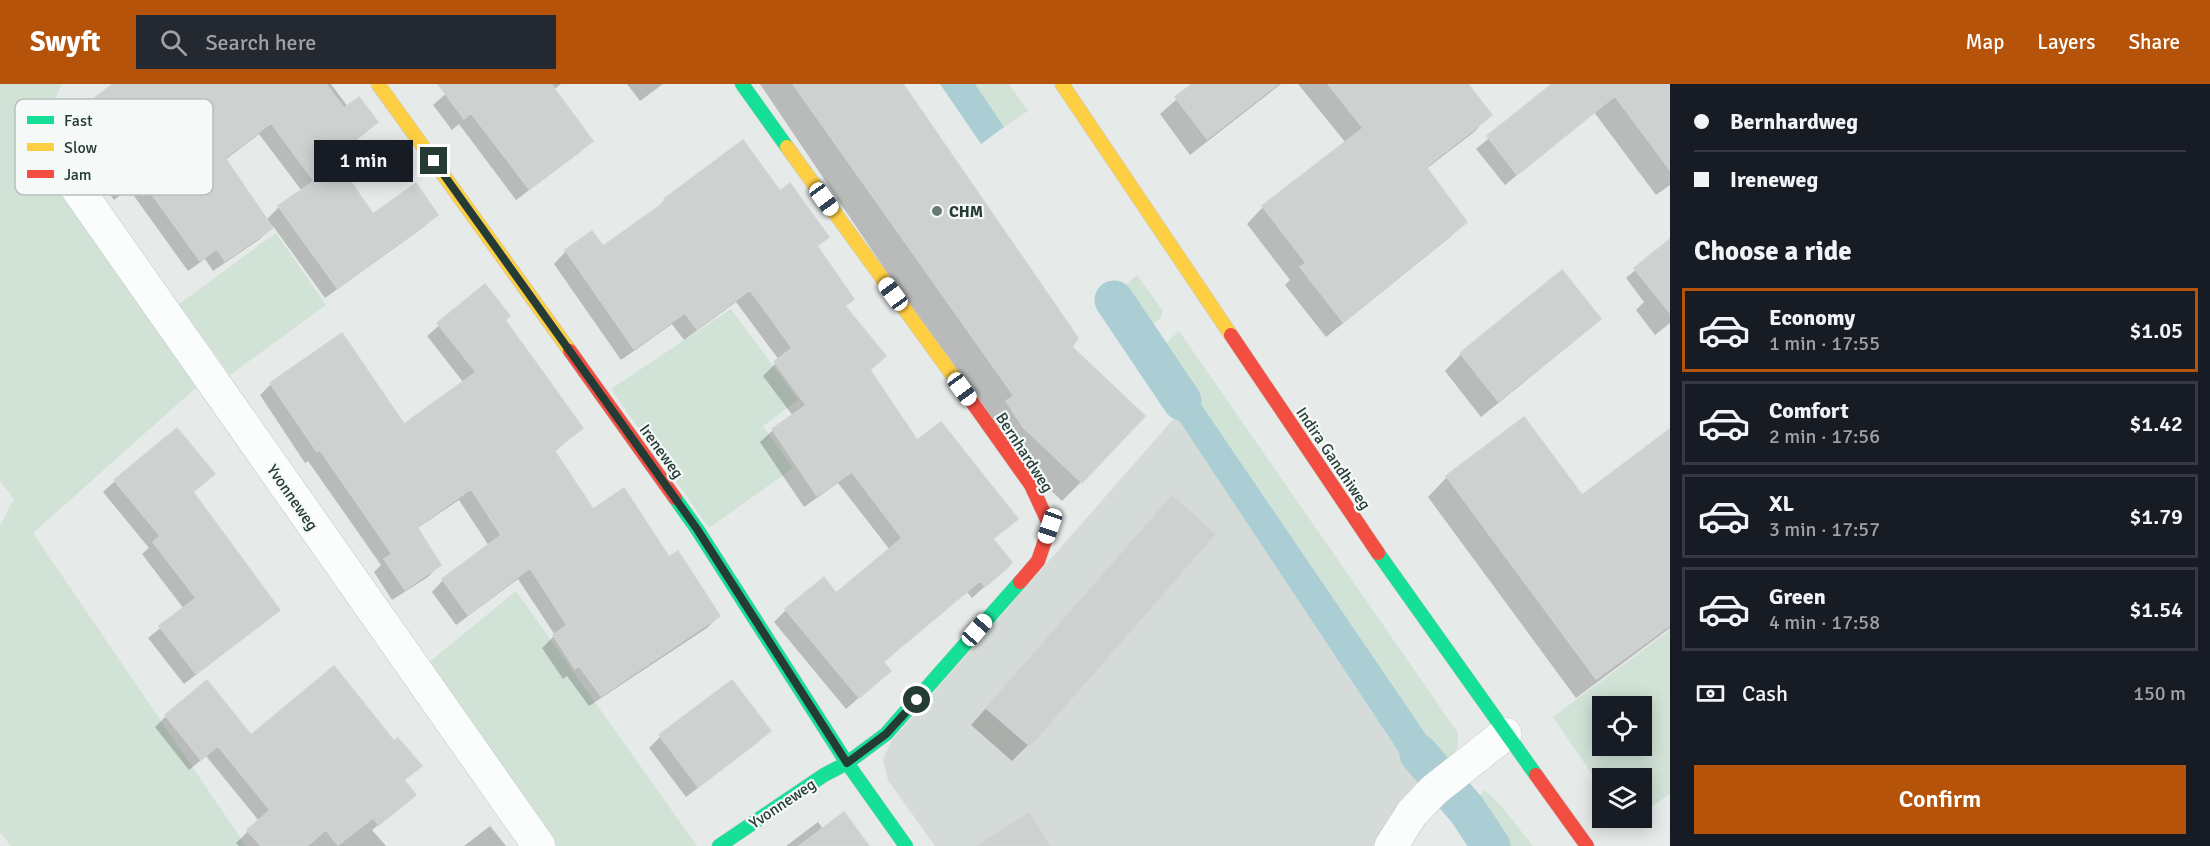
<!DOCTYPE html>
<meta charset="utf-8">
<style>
body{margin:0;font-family:Signika,sans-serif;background:#242831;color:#f1f3f6;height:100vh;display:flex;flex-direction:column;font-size:22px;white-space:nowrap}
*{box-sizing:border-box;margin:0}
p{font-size:20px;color:#9ea1a6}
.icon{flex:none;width:33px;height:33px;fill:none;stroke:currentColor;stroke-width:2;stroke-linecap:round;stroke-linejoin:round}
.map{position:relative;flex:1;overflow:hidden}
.sheet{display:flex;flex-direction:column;background:#171b24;width:540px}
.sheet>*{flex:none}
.hud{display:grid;align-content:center;height:132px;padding:0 24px;background:#171b24}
.fabs{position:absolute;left:1592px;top:612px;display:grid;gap:12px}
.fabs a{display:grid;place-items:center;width:60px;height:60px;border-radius:0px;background:#171b24;box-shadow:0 3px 15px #0003;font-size:30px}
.end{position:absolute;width:27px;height:27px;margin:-14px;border:8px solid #253c36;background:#fff;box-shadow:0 0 0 3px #fff}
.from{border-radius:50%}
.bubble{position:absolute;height:42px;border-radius:0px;background:#171b24;box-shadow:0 3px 15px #0003;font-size:20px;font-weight:600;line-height:42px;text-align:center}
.car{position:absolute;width:18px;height:36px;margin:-18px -9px;border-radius:8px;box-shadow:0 0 4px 2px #0007;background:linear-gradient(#fff 24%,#345 0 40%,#fff 0 76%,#345 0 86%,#fff 0)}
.hud b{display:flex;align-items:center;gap:21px;height:57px;font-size:22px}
.hud b+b{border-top:2px solid #363941}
.hud i{width:15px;height:15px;background:#f1f3f6}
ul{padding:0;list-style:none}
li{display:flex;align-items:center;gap:18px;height:84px;margin:0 12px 9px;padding:0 12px;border:3px solid #363941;border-radius:0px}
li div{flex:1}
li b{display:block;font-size:22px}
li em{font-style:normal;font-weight:600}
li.active{border-color:#b45309}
li>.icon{width:54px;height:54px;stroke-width:1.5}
h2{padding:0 24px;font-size:27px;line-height:72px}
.pay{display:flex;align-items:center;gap:15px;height:66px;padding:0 24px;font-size:22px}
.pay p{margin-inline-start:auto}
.cta{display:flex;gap:12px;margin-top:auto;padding:12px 24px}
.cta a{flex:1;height:69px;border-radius:0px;background:#b45309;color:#fff;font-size:24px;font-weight:600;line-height:69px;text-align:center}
header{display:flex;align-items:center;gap:36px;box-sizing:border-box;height:84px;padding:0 30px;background:#b45309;color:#fff}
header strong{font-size:28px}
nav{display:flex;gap:33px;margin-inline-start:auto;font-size:21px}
.search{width:420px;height:54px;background:#242831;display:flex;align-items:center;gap:15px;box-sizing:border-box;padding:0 21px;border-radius:0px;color:#9ea1a6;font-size:22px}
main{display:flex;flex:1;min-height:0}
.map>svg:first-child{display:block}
.built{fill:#d5dbd8}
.green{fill:#d1e2d6;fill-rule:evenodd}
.water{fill:#abced4}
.shadow{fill:#0003;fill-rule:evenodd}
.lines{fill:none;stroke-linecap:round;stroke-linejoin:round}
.canal{stroke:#abced4;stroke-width:39}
.building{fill:#cdd2d0;stroke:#cfd3d1;stroke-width:1.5}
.street-casing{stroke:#c3c7c5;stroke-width:34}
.fast-casing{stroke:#c2c8c5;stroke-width:15}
.slow-casing{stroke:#c2c8c5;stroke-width:15}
.jam-casing{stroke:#c2c8c5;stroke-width:15}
.street{stroke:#fbfcfc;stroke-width:33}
.fast{stroke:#16e098;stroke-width:14}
.slow{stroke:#ffcf43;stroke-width:14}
.jam{stroke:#f24e42;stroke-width:14}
.route{stroke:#253c36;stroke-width:8}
.poi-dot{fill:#697974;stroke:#f5f9f7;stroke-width:2}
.labels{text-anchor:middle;stroke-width:4.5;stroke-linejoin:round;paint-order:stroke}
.poi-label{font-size:16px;font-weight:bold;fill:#253c36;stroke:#f5f9f7;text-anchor:start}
.street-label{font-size:16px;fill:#253c36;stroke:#f5f9f7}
.key{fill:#f5f9f7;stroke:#b7c0bd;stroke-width:1.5}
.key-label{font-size:16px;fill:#253c36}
</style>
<header>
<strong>Swyft</strong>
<div class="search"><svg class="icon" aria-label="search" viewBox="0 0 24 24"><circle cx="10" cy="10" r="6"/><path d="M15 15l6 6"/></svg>Search here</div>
<nav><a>Map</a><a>Layers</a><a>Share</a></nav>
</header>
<main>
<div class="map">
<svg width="1670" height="762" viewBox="0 0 1670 762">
<rect width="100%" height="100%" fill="#e6eae8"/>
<!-- built -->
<path class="built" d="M1176 332 1418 697 1388 734 1373 762H935L888 696 883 675 892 656Z"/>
<!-- green -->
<path class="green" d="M0 0H62L33 63 199 301 33 449 246 762H11L0 748V442L14 415 0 397Z
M975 0H1009L1028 27 1004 43Z
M276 149 326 221 230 291 179 220Z
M1137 191 1163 227 1161 234 1149 242 1121 205Z
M731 225 798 316 763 342 793 384 709 444 611 305Z
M1179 247 1458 649C1459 663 1457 670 1444 677L1162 263Z
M516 507 697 762H552L427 580Z
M1670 546V709L1641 731V694H1602V705L1553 633ZM1602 622H1641V662H1602Z
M1485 706 1503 724 1533 762H1504L1474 717Z"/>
<!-- water -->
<path class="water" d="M940 0H975L1004 43 981 60Z
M1121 205 1149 242 1126 260 1099 224Z
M1162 263 1444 677 1418 697 1176 332 1145 278Z
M1474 717 1504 762H1477L1456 731Z"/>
<!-- shadow -->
<path class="shadow" d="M116 0H331L348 23 376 38 365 49 333 74 372 133 436 130 425 142 325 214 273 142 260 155 213 187 205 175 188 187 129 105 114 116 61 44 72 33ZM259 50 302 107 279 123 266 136 225 76Z
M457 0H561L553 6 591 56 580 68 516 116 459 40 452 46 433 21Z
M627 0H663L640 17Z
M760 0H901L1071 264 1081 398 1062 417 1004 362Z
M1194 0H1281L1190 71 1160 30Z
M1298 0H1466L1490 31 1474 48 1426 85 1465 138 1449 154 1326 253 1285 201 1290 196 1247 140 1263 123 1346 59Z
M1554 0H1670V101L1656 111 1594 28 1505 101 1476 65Z
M780 109 827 153 816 164 853 215 844 223 884 272 869 287 917 359 1016 435 992 456V496L972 514 967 508 882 579 889 587 846 625 774 538 786 526 836 511 890 466 838 399 804 423 760 358 773 346 793 332 763 292 779 276 736 218 684 256 672 240 621 276 554 180 566 167 603 164 652 129 665 116Z
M1670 157V239L1655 251 1636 226 1644 218 1626 194Z
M485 202 504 236 582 344 554 368 592 427 669 475 719 532 707 544 589 622 567 592 563 595 542 564 555 551 518 495 456 541 432 508 443 496 489 462 459 416 416 445 439 481 428 493 392 516 374 488 381 481 308 377 305 379 260 311 271 300 403 342 464 299 427 252Z
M1599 234 1582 251 1481 333 1445 287 1461 270Z
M1670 347V544L1576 614 1428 413 1447 393 1581 413Z
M213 390 192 409 278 526 266 537 184 600 148 554 184 525 142 470 149 464 103 408 115 397Z
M1172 414 1028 661 1012 677 971 641Z
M732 598 769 647 757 659 686 713 649 664 660 653Z
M166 632 251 653 394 659 420 682 403 697 402 722 372 746 386 762H239L236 759 259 737 206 672 189 686 155 643Z
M818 738 823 745 867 762H786Z
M490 742 506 762H464Z"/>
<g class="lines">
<!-- canal -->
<path class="canal" d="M1114 216 1182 317
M1419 670 1467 726 1491 762"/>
</g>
<!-- building -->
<path class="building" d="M113 0H326L344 24 359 13 378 38 333 72 373 130 416 99 438 131 337 204 278 122 314 97 271 39 225 74 273 144 225 177 217 165 200 177 141 95 126 106 71 32Z
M438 0H551L593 57 529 105 471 29 464 35Z
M793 0H903L1078 254 1072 263 1145 332 1082 399 1023 343 1006 317 1014 312Z
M1192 0H1278L1207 55 1175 13Z
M1328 0H1468L1492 31 1426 83 1467 138 1343 238 1300 183 1306 179 1262 122 1363 44Z
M1552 0H1670V86L1615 12 1517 91 1487 52Z
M743 56 780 107 790 99 829 153 817 162 854 215 845 222 886 272 870 286 917 356 941 338 1018 435 993 455 1012 478 1007 484 985 503 980 497 883 578 891 587 859 614 785 525 824 493 836 509 902 454 852 388 817 412 772 345 806 321 774 278 792 264 750 206 697 245 685 229 634 265 565 166 592 147 603 162 665 118 664 115Z
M1670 155V229L1634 184Z
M1562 186 1601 235 1498 317 1460 269Z
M485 200 510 232 505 236 583 344 554 366 593 425 624 404 669 473 678 467 720 532 601 612 579 582 575 585 553 551 567 541 530 484 468 531 442 495 501 451 471 405 417 443 441 481 405 506 384 475 392 470 320 366 317 368 270 299 342 249 404 340 476 288 437 239Z
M1524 333 1582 411 1670 345V541L1596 595 1446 392Z
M177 344 215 390 193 408 280 526 196 590 159 542 196 514 153 458 160 452 114 396Z
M1172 412 1215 450 1030 662 986 624Z
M334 582 394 657 398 654 422 682 404 696 416 711 379 741 373 734 338 761 326 746 307 762H261L247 746 270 726 218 662 201 676 165 631 207 596 251 651Z
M732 596 771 647 698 703 659 651Z
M844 728 869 762H799Z
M1029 729 1050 762H977Z"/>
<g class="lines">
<defs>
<path id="street" d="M48 63 539 762
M1391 762 1412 729 1434 706 1505 650"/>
<path id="fast" d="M742 0 787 63
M675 414 697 445 847 679 906 762
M1378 469 1536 691
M719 762 824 691 847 679 886 650 1020 498"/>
<path id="slow" d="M378 0 570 267
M1062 0 1231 251
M787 63 972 318"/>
<path id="jam" d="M1231 251 1378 469
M570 267 675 414
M972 318 1031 401 1050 442 1038 477 1020 498
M1536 691 1587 762"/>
</defs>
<!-- street casing -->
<use href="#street" class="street-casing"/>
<!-- fast casing -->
<use href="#fast" class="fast-casing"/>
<!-- slow casing -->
<use href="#slow" class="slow-casing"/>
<!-- jam casing -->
<use href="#jam" class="jam-casing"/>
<!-- street -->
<use href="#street" class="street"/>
<!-- fast -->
<use href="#fast" class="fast"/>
<!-- slow -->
<use href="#slow" class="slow"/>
<!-- jam -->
<use href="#jam" class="jam"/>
</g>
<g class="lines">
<!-- route -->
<path class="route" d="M434 77 697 445 847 679 886 650 917 616"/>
</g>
<!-- markers -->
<circle class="poi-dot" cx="937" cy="127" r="6"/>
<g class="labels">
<!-- poi labels -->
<g class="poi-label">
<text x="949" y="133">CHM</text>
</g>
<!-- street labels -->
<g class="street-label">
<text transform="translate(662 367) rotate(54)" y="6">Ireneweg</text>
<text transform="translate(1025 368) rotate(57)" y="6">Bernhardweg</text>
<text transform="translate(1334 374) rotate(56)" y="6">Indira Gandhiweg</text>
<text transform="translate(293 413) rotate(55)" y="6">Yvonneweg</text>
<text transform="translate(782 719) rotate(-34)" y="6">Yvonneweg</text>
</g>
</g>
<!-- legend -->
<rect x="15" y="15" width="198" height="96" rx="9" class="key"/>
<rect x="27" y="32" width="27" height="8" fill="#16e098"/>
<rect x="27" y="59" width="27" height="8" fill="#ffcf43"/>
<rect x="27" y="86" width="27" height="8" fill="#f24e42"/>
<g class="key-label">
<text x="64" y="42">Fast</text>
<text x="64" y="69">Slow</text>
<text x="64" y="96">Jam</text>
</g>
</svg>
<div class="fabs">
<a><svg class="icon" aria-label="locate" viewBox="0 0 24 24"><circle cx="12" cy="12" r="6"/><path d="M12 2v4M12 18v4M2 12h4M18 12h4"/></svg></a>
<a><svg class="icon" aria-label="layers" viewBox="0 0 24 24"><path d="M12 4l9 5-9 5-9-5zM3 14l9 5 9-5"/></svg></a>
</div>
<i class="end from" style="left:917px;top:616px"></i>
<i class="end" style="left:434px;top:77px"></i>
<div class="bubble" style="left:314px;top:56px;width:99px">1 min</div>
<i class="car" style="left:824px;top:115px;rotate:144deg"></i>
<i class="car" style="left:893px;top:210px;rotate:324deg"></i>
<i class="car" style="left:962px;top:305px;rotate:144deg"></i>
<i class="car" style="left:1050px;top:442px;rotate:199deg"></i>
<i class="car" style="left:977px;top:546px;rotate:41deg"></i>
</div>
<section class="sheet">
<div class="hud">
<b><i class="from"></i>Bernhardweg</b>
<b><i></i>Ireneweg</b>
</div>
<h2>Choose a ride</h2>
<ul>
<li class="active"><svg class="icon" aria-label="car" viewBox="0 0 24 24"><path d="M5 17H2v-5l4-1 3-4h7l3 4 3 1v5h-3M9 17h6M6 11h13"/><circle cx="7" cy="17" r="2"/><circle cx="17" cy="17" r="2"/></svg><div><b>Economy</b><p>1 min · 17:55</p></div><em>$1.05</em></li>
<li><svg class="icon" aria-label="car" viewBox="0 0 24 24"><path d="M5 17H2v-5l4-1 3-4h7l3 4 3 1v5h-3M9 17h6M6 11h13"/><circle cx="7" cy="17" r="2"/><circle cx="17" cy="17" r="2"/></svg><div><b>Comfort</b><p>2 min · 17:56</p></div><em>$1.42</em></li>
<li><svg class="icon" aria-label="car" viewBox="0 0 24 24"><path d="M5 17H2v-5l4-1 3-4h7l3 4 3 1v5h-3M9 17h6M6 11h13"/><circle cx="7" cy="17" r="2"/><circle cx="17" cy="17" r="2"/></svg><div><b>XL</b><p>3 min · 17:57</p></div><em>$1.79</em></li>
<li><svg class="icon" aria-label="car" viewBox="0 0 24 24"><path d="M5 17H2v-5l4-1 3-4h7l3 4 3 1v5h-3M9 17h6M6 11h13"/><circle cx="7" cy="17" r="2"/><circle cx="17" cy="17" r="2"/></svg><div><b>Green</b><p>4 min · 17:58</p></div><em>$1.54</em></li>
</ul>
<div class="pay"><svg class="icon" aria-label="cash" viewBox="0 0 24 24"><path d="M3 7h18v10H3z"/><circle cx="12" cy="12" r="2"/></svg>Cash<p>150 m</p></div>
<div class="cta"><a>Confirm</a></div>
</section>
</main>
